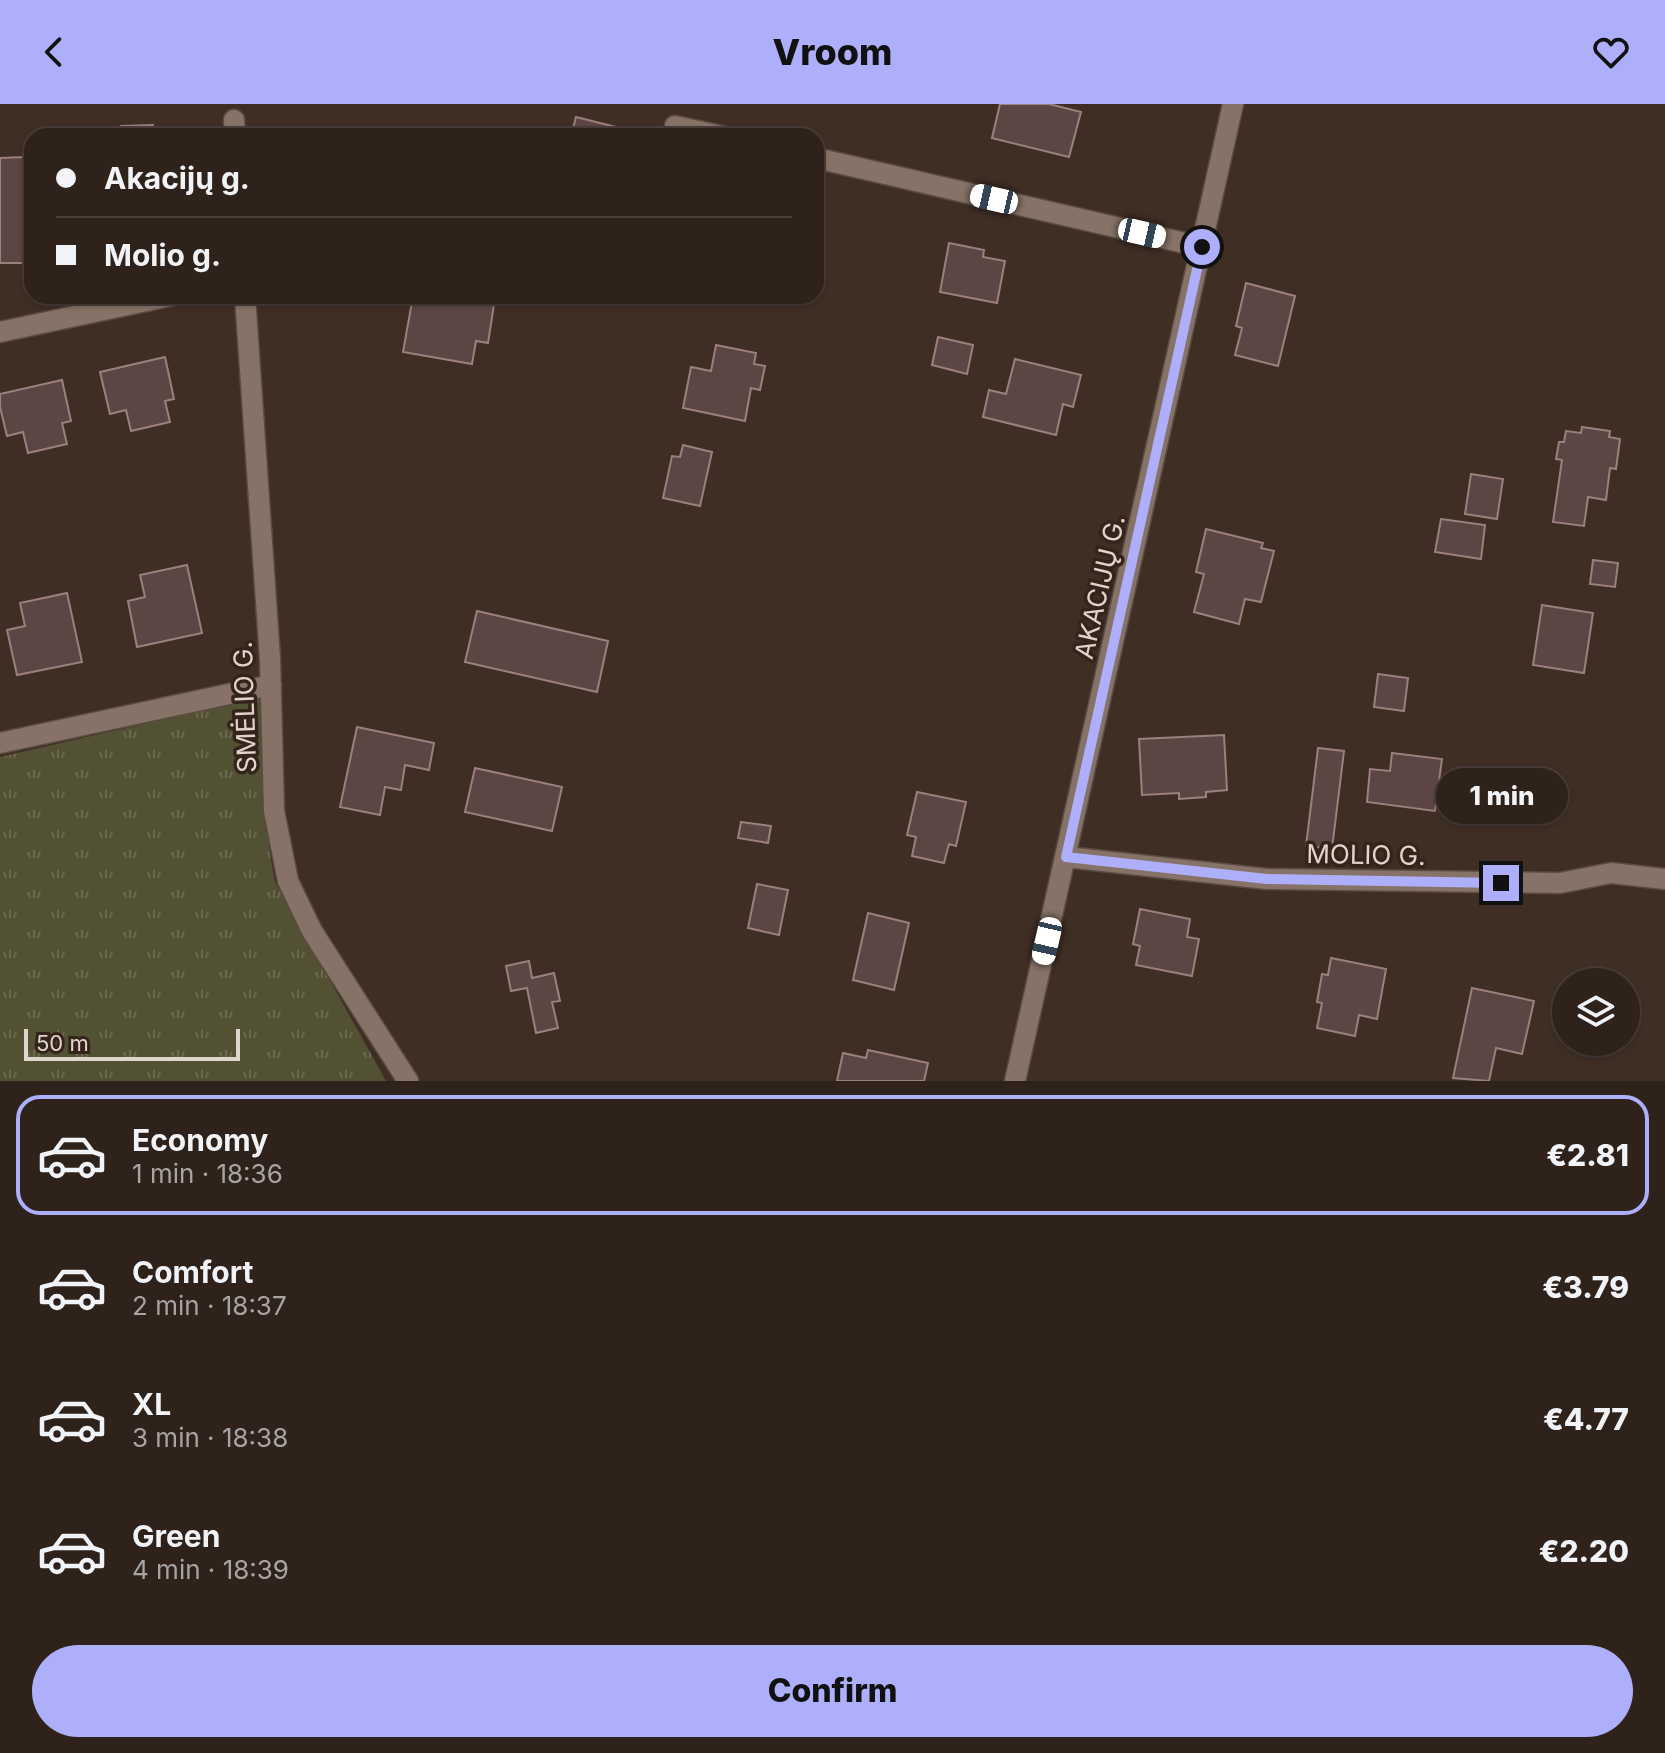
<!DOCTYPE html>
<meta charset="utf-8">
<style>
body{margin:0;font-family:Inter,sans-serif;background:#3b2f28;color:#f1f3f6;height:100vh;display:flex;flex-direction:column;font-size:30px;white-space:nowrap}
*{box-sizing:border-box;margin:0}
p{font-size:26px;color:#a7a4a3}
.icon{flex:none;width:44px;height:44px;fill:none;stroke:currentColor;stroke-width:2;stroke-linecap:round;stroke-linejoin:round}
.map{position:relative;height:977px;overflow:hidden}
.sheet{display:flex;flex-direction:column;background:#2f221b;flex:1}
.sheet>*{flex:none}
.banner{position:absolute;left:24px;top:24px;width:800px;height:176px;border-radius:24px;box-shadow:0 2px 6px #0004,0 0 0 2px #4a3f3a;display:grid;align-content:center;height:176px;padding:0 32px;background:#2f221b}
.buttons{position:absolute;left:1552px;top:864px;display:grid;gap:16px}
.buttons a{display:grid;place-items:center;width:88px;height:88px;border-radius:50%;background:#2f221b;box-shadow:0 2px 6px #0004,0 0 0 2px #4a3f3a;font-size:40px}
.scale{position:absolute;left:24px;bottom:20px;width:216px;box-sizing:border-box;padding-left:8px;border:4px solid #e0d5ce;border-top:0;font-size:22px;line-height:28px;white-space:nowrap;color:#e0d5ce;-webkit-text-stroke:6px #35241a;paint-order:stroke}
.end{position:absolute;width:36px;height:36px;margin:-18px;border:10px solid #adaffb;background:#111;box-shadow:0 0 0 4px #111}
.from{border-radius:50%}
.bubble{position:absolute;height:56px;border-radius:28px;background:#2f221b;box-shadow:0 2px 6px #0004,0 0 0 2px #4a3f3a;font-size:26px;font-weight:800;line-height:56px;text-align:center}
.car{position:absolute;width:24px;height:48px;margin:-24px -12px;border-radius:10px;box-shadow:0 0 6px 2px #0007;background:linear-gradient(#fff 24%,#345 0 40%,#fff 0 76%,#345 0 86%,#fff 0)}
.banner b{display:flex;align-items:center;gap:28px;height:76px;font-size:30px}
.banner b+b{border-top:2px solid #4a3f3a}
.banner i{width:20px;height:20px;background:#f1f3f6}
ul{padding:14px 0 0;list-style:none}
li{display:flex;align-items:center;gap:24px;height:120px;margin:0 16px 12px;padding:0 16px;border:4px solid transparent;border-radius:24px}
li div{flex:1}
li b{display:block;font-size:30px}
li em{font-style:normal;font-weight:800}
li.selected{border-color:#adaffb}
li>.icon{width:72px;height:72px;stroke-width:1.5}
.cta{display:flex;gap:16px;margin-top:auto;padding:16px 32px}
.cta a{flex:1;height:92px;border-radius:48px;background:#adaffb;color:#111;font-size:32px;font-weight:800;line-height:92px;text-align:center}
header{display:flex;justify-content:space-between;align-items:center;height:104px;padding:0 32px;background:#adaffb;color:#111;font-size:36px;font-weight:800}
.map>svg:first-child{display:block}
.grass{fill:url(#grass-tufts)}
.building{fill:#5c4643;stroke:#9a817e;stroke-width:2}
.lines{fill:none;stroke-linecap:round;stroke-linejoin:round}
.minor-casing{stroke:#5a4b42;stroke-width:23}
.minor{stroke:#867266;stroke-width:20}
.route{stroke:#adaffb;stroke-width:10}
.labels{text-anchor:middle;stroke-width:7;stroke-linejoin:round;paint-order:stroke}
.street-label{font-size:26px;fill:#e0d5ce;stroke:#35241a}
</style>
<header><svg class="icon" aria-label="back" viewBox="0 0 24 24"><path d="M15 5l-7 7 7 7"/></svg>Vroom<svg class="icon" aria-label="heart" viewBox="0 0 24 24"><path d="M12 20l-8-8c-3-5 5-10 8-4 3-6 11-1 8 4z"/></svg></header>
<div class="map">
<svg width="1665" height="977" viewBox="0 0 1665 977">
<defs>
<pattern id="grass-tufts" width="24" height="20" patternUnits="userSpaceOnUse" patternTransform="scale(2)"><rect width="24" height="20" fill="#535134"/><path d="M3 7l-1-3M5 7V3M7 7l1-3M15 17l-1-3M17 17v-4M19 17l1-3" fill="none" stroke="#6b6950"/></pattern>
</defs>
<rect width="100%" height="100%" fill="#3f2e24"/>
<!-- grass -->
<path class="grass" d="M260 593 270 751 275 778 386 977H0V653Z"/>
<!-- building -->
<path class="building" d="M1000 0H1049L1081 8 1069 53 992 34Z
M576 13 624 25 623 32H571Z
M153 21V32H122L121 22Z
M24 53 27 159H0V54Z
M949 139 984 146 983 153 1005 157 997 199 940 188Z
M1246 179 1295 192 1278 262 1235 251 1242 224 1236 222Z
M413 192 495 194 488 239 476 237 472 260 403 248Z
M938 233 973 241 967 270 932 261Z
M716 241 756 249 754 260 765 262 760 286 751 284 745 317 683 304 691 263 711 267Z
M165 253 174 295 165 297 170 318 131 327 126 306 110 310 100 268Z
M1015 255 1081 271 1073 303 1063 300 1056 331 983 313 989 286 1006 290Z
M62 276 71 317 62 319 67 340 28 349 23 328 7 332 0 303V290Z
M1582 323 1610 327 1609 333 1620 335 1616 365 1610 364 1606 396 1588 393 1584 422 1553 418 1562 356 1556 355 1559 338H1564L1566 327 1581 329Z
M683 341 712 348 700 402 663 394 672 352 680 353Z
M1471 370 1503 375 1497 415 1465 410Z
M1441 415 1485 421 1481 455 1435 448Z
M1206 425 1263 439 1261 444 1274 447 1261 498 1245 495 1239 520 1194 508 1204 470 1196 468Z
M1593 456 1618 459 1615 483 1590 480Z
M187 461 202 529 137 543 128 497 145 493 140 471Z
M67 489 82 558 17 571 7 526 25 522 20 499Z
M1542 501 1593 509 1584 569 1533 561Z
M477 507 608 537 597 588 465 558Z
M1378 570 1408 574 1404 607 1374 603Z
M357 623 434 639 429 666 405 661 401 686 385 683 380 711 340 703Z
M1224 631 1227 686 1206 688V693L1179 695V689L1142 691 1139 635Z
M1318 644 1344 647 1332 745 1306 742Z
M1392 649 1442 655 1435 707 1367 698 1370 665 1390 667Z
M475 664 562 683 552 727 465 708Z
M917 688 966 698 956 742 949 740 944 759 912 752 916 733 907 731Z
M741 718 771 722 768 739 738 734Z
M757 780 788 786 779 831 748 824Z
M1140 805 1190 815 1187 833 1199 835 1192 872 1136 861 1140 842 1133 840Z
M868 809 909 819 894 886 853 876Z
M1331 854 1386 865 1377 915 1359 911 1355 932 1317 924 1322 899 1317 898 1322 870 1328 871Z
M529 857 532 874 554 869 560 897 552 898 558 924 536 929 527 884 511 887 506 862Z
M1472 884 1534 897 1522 950 1496 944 1489 977 1453 974Z
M868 946 928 959 924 977H837L843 949 866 954Z"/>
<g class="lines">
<defs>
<path id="minor" d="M234 16 235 32
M675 22 721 32
M816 54 1202 143
M245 192 270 555 274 707 288 777 312 827 408 977
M0 228 170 192
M0 639 271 581
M1066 753 1267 775 1560 779 1611 769 1665 775
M1015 977 1233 0"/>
</defs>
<!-- minor casing -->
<use href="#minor" class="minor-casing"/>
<!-- minor -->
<use href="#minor" class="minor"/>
</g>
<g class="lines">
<!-- route -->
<path class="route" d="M1202 143 1066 753 1267 775 1501 779"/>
</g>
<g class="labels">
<!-- street labels -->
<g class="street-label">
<text transform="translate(1100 483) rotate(-77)" y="9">AKACIJŲ G.</text>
<text transform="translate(245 603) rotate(-92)" y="9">SMĖLIO G.</text>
<text transform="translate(1366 751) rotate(1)" y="9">MOLIO G.</text>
</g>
</g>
</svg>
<div class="buttons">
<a><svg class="icon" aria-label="layers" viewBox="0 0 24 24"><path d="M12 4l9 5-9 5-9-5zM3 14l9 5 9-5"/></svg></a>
</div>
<div class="scale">50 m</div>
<i class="end from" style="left:1202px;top:143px"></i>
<i class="end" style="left:1501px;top:779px"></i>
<div class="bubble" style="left:1436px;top:664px;width:132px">1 min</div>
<i class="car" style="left:994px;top:95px;rotate:283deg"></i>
<i class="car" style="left:1142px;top:129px;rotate:103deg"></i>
<i class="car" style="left:1047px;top:837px;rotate:193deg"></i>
<div class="banner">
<b><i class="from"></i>Akacijų g.</b>
<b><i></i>Molio g.</b>
</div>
</div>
<section class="sheet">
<ul>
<li class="selected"><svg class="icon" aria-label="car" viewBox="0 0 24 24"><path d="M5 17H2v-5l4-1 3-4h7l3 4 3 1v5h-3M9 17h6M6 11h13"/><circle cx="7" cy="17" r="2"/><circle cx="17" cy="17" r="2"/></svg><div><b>Economy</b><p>1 min · 18:36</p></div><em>€2.81</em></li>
<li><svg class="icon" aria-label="car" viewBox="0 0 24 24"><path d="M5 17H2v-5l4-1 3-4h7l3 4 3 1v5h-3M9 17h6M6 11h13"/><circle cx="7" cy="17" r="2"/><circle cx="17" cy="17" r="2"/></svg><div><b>Comfort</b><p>2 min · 18:37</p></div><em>€3.79</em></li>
<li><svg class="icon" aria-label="car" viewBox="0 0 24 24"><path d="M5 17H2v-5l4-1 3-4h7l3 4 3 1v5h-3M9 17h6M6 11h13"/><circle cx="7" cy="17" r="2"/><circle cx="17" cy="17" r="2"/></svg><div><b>XL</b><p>3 min · 18:38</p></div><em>€4.77</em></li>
<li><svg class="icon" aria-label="car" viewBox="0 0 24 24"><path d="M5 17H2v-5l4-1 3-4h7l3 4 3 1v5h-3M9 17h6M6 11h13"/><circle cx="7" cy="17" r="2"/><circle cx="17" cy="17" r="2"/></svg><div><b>Green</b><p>4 min · 18:39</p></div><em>€2.20</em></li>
</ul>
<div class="cta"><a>Confirm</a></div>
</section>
